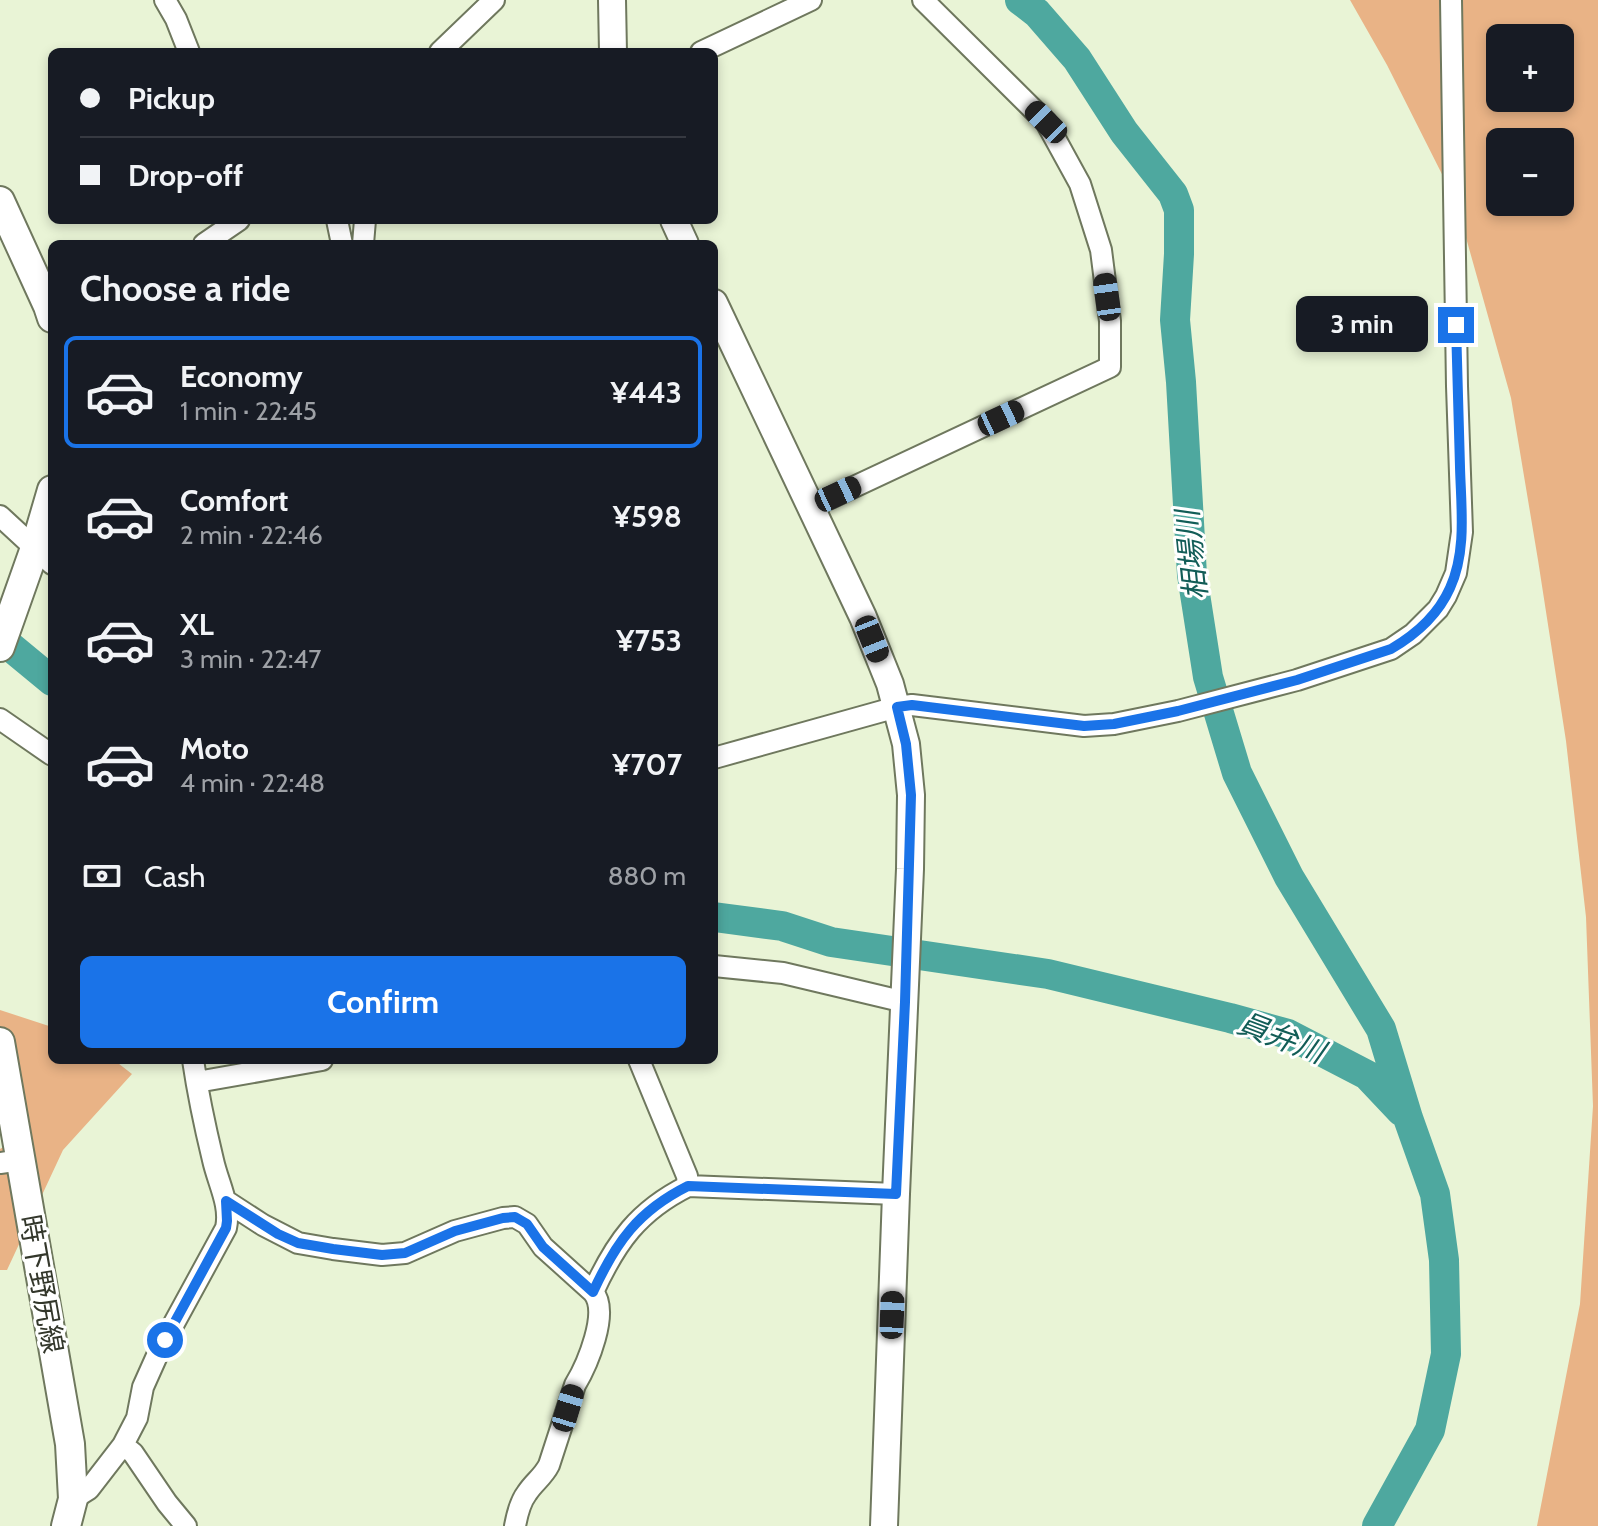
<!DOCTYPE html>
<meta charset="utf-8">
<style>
body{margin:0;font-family:Cabin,"Noto Sans JP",sans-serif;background:#242831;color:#f1f3f6;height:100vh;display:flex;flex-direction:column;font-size:30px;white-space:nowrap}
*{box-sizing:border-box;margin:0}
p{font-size:26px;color:#9ea1a6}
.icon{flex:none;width:44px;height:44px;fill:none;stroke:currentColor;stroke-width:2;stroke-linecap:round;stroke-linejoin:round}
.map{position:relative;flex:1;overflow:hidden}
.side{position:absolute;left:48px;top:240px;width:670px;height:824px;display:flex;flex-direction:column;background:#171b24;border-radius:12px;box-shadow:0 4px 12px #0003}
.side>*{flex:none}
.guide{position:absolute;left:48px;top:48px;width:670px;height:176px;border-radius:12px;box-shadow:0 4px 12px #0003;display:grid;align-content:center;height:176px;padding:0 32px;background:#171b24}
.fabs{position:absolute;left:1486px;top:24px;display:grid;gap:16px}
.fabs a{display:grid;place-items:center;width:88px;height:88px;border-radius:12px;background:#171b24;box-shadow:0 4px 12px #0003;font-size:40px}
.end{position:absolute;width:36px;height:36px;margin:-18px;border:10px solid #1a73e8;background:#fff;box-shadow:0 0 0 4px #fff}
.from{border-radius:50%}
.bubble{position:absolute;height:56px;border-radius:12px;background:#171b24;box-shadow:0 4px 12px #0003;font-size:26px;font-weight:800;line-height:56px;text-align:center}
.car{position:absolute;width:24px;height:48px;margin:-24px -12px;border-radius:10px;box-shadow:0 0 6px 2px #0007;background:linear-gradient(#222 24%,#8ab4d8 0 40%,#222 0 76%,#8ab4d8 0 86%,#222 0)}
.guide b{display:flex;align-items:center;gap:28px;height:76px;font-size:30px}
.guide b+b{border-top:2px solid #363941}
.guide i{width:20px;height:20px;background:#f1f3f6}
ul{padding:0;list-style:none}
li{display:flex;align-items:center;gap:24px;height:112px;margin:0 16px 12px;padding:0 16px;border:4px solid transparent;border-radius:12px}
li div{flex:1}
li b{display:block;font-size:30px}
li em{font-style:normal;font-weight:800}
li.selected{border-color:#1a73e8}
li>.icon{width:72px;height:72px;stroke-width:1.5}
h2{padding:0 32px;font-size:36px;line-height:96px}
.pay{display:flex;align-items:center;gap:20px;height:88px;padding:0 32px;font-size:30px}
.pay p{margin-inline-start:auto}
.cta{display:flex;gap:16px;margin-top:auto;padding:16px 32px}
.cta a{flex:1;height:92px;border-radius:12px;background:#1a73e8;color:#fff;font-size:32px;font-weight:800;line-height:92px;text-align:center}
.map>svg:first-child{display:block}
.green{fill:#e9b386;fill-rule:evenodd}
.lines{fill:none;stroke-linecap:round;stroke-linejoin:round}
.river{stroke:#4ea89f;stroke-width:30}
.minor-casing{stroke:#6f785e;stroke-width:24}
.tertiary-casing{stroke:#6f785e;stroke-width:30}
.secondary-casing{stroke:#6f785e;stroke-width:32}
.minor{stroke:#fff;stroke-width:20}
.tertiary{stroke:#fff;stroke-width:26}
.secondary{stroke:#fff;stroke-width:28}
.route{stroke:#1a73e8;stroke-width:10}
.labels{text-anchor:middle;stroke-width:6;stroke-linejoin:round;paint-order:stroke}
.street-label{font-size:28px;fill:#33372b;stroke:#fff}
.water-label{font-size:30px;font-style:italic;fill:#125d57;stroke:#fff}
</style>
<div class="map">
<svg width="1598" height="1526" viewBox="0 0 1598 1526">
<rect width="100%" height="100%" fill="#e9f4d6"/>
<!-- green -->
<path class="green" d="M1350 0H1598V1526H1537L1580 1304 1593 1106 1586 917 1566 741 1538 560 1511 398 1456 202 1387 65ZM1500 38H1560V98H1500ZM1500 142H1560V202H1500Z
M0 1010 52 1027V1060H114L132 1074 63 1150 7 1270H0V1149L25 1134 0 1100Z"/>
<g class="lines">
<!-- river -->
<path class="river" d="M1020 0 1037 13 1077 59 1124 132 1173 194 1179 210V254L1175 320 1181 382 1192 575 1208 677 1237 773 1289 877 1381 1029 1408 1118 1435 1194 1444 1260 1446 1354 1430 1430 1377 1526
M0 638 52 681
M714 917 782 926 831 942 1048 974 1230 1018 1288 1034 1367 1075 1401 1111"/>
<defs>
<path id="minor" d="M165 0 176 19 189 52
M440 52 494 0
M701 52 811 0
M337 220 342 244
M204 244 239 220
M363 244 365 220
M811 507 1110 367V321L1101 250 1080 184 1046 122 923 0
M0 516 52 564
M0 719 52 755
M714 758 897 707 912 705 1084 726 1114 724 1178 711 1297 680 1391 649 1413 634 1438 609 1446 596 1456 573 1462 532 1457 386 1451 0
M714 966 783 973 905 1002
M639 1060 687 1176 688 1186
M197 1082 322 1060
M0 1163 21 1160
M226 1201 263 1225 298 1243 333 1249 382 1255 405 1253 455 1231 503 1218 515 1217 527 1224 543 1247 593 1292C616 1242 638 1211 688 1186L896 1194
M123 1445 133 1453 167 1503 186 1526
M73 1499 89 1489 123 1445 137 1418 143 1387 160 1349 226 1228C231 1205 218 1183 213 1160 205 1127 198 1094 193 1060
M515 1526C517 1515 520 1502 527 1493 534 1482 543 1477 549 1465L575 1385C587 1365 610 1312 593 1292"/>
<path id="tertiary" d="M612 0 613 52
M674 220 685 244
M714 303 863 617 890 684 906 744 911 795 910 869 896 1194 884 1526"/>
<path id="secondary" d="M0 201 48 306 52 318
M0 647 35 548 52 490
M0 1042 70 1444 73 1499 66 1526"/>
</defs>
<!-- minor casing -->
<use href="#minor" class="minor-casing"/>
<!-- tertiary casing -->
<use href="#tertiary" class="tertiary-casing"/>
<!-- secondary casing -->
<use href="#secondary" class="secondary-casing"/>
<!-- minor -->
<use href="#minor" class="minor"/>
<!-- tertiary -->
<use href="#tertiary" class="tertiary"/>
<!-- secondary -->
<use href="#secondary" class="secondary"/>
</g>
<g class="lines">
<!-- route -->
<path class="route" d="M165 1340 226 1228 227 1221 226 1201 278 1234 298 1243 333 1249 382 1255 405 1253 455 1231 503 1218 515 1217 527 1224 543 1247 593 1292C616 1242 638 1211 688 1186L896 1194 905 1002 911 795 906 744 897 707 912 705 1084 726 1114 724 1178 711 1297 680 1391 649C1415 635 1438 615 1450 588 1467 551 1461 507 1460 467 1459 420 1457 373 1456 325"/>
</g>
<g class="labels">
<!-- street labels -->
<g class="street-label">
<text transform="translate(42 1284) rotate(80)" y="10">時下野尻線</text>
</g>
<!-- water labels -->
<g class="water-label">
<text transform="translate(1192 555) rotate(-96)" y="10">相場川</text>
<text transform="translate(1281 1038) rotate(21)" y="10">員弁川</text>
</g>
</g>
</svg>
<div class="fabs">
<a>+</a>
<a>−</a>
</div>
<i class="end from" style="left:165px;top:1340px"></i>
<i class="end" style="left:1456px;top:325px"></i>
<div class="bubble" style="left:1296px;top:296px;width:132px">3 min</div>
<i class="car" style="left:1046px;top:122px;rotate:315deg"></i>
<i class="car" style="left:1107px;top:297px;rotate:352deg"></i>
<i class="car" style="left:1001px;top:418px;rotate:65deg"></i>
<i class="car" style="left:838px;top:494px;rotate:65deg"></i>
<i class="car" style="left:872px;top:639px;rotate:158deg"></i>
<i class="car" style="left:892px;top:1315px;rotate:2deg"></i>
<i class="car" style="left:568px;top:1408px;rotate:17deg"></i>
<div class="guide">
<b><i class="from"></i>Pickup</b>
<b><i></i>Drop-off</b>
</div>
<section class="side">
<h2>Choose a ride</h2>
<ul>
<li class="selected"><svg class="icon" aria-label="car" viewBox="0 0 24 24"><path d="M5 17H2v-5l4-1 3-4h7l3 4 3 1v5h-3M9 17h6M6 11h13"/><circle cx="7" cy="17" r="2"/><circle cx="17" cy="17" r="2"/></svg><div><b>Economy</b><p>1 min · 22:45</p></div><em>¥443</em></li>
<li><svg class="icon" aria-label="car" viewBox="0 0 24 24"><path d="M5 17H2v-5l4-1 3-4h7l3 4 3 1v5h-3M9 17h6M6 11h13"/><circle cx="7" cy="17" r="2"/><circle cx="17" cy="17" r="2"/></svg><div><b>Comfort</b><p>2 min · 22:46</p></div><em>¥598</em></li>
<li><svg class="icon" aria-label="car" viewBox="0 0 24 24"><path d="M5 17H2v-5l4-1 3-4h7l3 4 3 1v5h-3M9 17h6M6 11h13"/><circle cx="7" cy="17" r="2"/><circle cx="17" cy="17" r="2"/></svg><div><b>XL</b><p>3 min · 22:47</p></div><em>¥753</em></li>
<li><svg class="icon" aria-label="car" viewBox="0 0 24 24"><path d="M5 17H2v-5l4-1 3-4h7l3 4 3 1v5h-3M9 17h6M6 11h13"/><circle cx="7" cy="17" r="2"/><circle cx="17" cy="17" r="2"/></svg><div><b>Moto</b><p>4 min · 22:48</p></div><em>¥707</em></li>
</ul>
<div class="pay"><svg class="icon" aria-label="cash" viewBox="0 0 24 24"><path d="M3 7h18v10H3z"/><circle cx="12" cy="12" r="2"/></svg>Cash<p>880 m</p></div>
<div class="cta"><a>Confirm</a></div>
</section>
</div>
